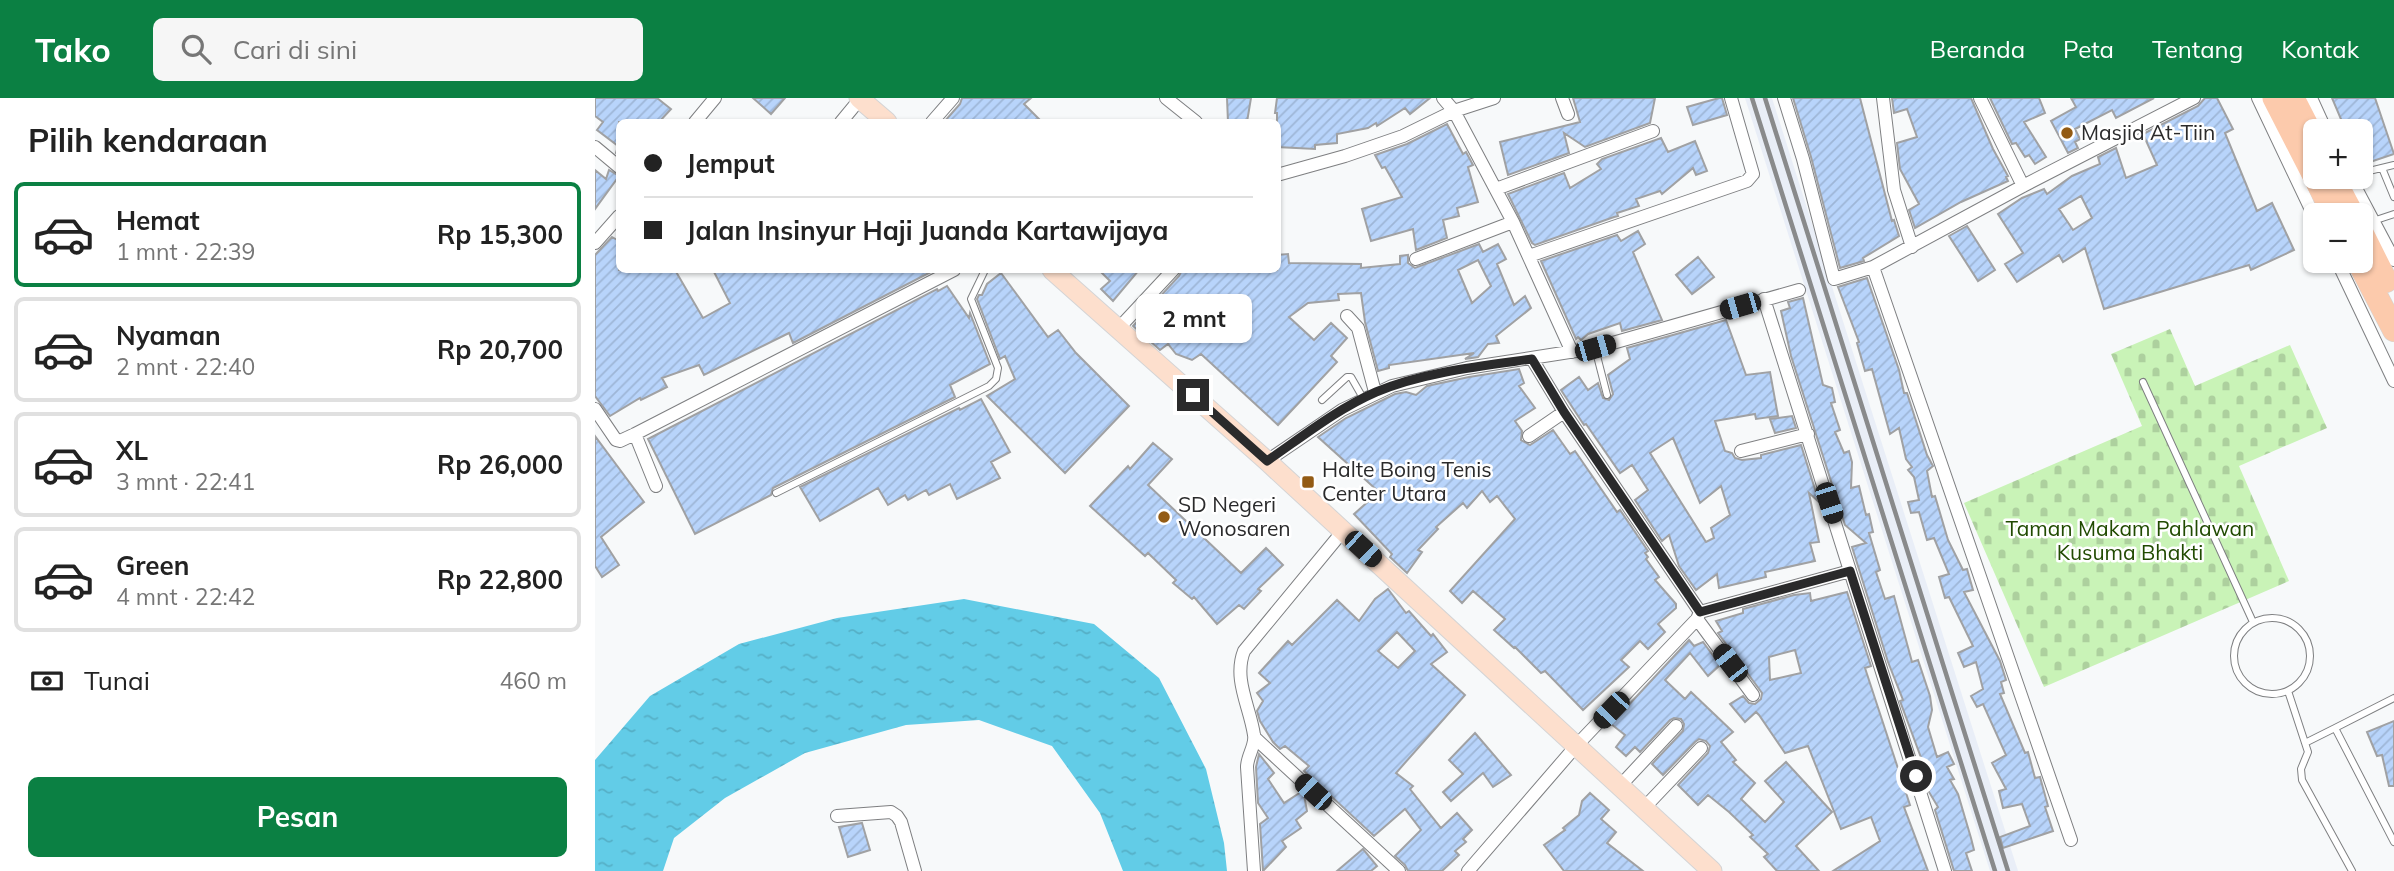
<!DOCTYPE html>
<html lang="id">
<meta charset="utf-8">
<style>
body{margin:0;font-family:Mulish,sans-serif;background:#f6f6f6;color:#222;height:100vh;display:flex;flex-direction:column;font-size:26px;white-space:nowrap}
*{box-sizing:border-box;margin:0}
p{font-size:23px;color:#767676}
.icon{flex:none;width:38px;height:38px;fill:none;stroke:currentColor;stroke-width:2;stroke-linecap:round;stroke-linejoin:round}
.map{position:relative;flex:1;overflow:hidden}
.drawer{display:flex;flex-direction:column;background:#fff;width:595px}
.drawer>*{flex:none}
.guide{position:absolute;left:21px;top:21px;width:665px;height:154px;border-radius:10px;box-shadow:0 2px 5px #0004;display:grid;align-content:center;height:154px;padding:0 28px;background:#fff}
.buttons{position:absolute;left:1708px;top:21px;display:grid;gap:14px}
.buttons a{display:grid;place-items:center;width:70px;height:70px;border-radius:10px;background:#fff;box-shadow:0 2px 5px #0004;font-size:35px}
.end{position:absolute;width:32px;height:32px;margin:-16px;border:9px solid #2a2a2b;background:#fff;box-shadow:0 0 0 4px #fff}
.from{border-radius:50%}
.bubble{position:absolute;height:49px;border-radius:10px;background:#fff;box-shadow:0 2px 5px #0004;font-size:23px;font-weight:700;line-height:49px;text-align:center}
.car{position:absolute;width:21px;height:42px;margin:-21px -10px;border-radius:9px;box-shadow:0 0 5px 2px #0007;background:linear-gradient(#222 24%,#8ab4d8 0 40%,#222 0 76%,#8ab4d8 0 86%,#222 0)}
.guide b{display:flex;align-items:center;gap:24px;height:66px;font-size:26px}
.guide b+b{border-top:2px solid #e0e0e0}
.guide i{width:18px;height:18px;background:#222}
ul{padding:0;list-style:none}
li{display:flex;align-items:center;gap:21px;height:105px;margin:0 14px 10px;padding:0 14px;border:4px solid #e0e0e0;border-radius:10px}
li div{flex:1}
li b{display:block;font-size:26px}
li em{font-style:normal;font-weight:700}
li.current{border-color:#0b8043}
li>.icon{width:63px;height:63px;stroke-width:1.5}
h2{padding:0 28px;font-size:32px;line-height:84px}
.pay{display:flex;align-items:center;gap:18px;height:77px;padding:0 28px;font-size:26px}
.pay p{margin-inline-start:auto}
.cta{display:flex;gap:14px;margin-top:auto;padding:14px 28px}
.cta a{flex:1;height:80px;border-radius:10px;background:#0b8043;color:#fff;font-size:28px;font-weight:700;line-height:80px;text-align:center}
header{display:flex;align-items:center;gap:42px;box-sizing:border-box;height:98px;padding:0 35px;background:#0b8043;color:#fff}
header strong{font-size:33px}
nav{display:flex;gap:38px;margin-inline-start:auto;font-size:24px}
.search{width:490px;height:63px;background:#f6f6f6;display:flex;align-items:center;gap:18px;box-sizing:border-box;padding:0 24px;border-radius:10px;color:#767676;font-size:26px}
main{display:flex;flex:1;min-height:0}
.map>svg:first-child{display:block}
.built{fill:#e9eef7}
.cemetery{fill:url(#cemetery-stones)}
.water{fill:url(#water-ripples)}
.building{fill:url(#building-hatch);stroke:#a0a1a3;stroke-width:2;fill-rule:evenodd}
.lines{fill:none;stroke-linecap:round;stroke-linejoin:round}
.lane-casing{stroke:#7e7f81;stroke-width:8}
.street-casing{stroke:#7e7f81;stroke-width:14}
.primary-casing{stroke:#d4d4d5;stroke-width:21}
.highway-casing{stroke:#d4d4d5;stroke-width:24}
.lane{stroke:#fff;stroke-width:6}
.street{stroke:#fff;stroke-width:12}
.primary{stroke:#fddfcd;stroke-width:19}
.highway{stroke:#fccaac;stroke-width:23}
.rail{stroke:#898a8b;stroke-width:4.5}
.route{stroke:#2a2a2b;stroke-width:9}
.poi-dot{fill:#935b14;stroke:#fff;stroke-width:2.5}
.labels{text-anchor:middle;stroke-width:5;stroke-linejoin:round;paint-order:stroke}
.poi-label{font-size:21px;fill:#2a2a2b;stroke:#fff;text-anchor:start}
.park-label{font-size:21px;fill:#204a01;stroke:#fff}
</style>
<header>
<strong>Tako</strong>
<div class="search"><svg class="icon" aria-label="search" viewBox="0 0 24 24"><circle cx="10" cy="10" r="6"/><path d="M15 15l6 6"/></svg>Cari di sini</div>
<nav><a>Beranda</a><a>Peta</a><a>Tentang</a><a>Kontak</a></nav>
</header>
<main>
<section class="drawer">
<h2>Pilih kendaraan</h2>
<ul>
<li class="current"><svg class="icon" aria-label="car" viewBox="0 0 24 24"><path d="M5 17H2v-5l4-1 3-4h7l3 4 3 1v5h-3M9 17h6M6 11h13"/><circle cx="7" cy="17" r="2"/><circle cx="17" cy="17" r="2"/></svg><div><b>Hemat</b><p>1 mnt · 22:39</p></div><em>Rp 15,300</em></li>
<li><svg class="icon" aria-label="car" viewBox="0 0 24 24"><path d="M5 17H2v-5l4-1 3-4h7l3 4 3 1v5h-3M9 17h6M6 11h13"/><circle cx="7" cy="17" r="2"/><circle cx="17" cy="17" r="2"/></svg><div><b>Nyaman</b><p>2 mnt · 22:40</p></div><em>Rp 20,700</em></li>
<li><svg class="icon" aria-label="car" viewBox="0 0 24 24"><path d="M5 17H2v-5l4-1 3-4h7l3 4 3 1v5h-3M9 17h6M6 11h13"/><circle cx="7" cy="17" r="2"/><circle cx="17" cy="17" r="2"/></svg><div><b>XL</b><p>3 mnt · 22:41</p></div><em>Rp 26,000</em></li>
<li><svg class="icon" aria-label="car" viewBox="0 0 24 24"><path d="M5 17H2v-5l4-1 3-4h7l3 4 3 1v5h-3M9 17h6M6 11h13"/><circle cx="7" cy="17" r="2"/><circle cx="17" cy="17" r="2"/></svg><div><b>Green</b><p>4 mnt · 22:42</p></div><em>Rp 22,800</em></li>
</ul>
<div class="pay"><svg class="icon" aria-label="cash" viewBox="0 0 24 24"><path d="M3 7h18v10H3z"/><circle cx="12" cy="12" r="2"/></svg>Tunai<p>460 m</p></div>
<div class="cta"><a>Pesan</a></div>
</section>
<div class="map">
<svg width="1799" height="773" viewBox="0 0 1799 773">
<defs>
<pattern id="cemetery-stones" width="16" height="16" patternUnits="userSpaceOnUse" patternTransform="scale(1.75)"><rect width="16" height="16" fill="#c9f3b7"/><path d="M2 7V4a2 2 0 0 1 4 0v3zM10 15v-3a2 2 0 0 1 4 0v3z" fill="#add09e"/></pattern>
<pattern id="water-ripples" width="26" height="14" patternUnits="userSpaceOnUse" patternTransform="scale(1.75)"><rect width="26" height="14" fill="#62cce7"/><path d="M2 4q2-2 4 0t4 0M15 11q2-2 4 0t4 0" fill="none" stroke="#55afc6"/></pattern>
<pattern id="building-hatch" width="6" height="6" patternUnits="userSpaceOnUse" patternTransform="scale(1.75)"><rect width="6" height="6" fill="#b8d4fb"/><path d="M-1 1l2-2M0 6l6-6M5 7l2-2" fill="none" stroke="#9eb6d7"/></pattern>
</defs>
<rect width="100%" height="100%" fill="#f7f9fa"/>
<!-- built -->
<path class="built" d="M1150 0H1177L1423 773H1395Z"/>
<!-- cemetery -->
<path class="cemetery" d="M1575 231 1600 288 1695 247 1732 330 1644 368 1694 483 1449 589 1369 405 1547 328 1516 256Z"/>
<!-- water -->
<path class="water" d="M369 501 499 526 564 580 611 671 629 745 632 773H528L505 715 457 648 384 622 311 627 210 655 130 700 79 740 68 773H0V662L55 598 144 546 242 520Z"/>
<!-- building -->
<path class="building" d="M0 0H62L76 11 64 24H24V58L21 55 23 48 2 32 8 24 0 18Z
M158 0H190L176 16Z
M367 0H436L429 6 447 24H349L365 6Z
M632 0H656L652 24H633Z
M682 0H835L815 16 810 10 782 28 781 25 773 30 742 36V45L720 47V51L682 49V15H680Z
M978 0H1060L1055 25 990 49 969 35 974 55 913 77 905 44 985 24Z
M1124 0H1127L1132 17 1098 27 1092 9Z
M1198 0H1265L1297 123 1299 122 1304 138 1268 160 1269 163 1245 170 1216 59Z
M1297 0H1376L1398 51 1413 78 1411 79 1413 83 1366 104 1320 130 1314 112 1324 106 1305 71 1302 45 1322 39 1312 11 1299 15Z
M1395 0H1444L1450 15 1429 24 1451 59 1440 66 1434 57 1430 59 1421 45 1417 46Z
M1476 0H1559L1521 20 1517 12 1480 31 1485 41 1480 44 1483 50 1473 55 1456 23 1481 9Z
M1610 0H1622L1638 31 1630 35 1662 113 1677 105 1699 152 1656 172 1654 167 1509 211 1490 150 1468 164 1464 157 1422 184 1410 166 1428 155 1403 116 1427 100 1449 91 1452 96 1477 78 1505 66 1503 59 1521 50 1531 80 1562 67 1548 36 1603 8ZM1486 98 1497 120 1478 132 1464 111Z
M1737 0H1780L1799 56 1766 67V33H1751Z
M852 26 868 56 871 54 878 67 873 69 883 104 862 110 864 118 848 122 852 140 821 152 818 131 776 143 767 111 807 99 790 69 787 70 780 57 812 46Z
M1066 40 1073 54 1100 43 1112 73 1101 77 1098 70 1067 96 1065 93 1041 101 1044 108 1022 115 1023 118 1019 119 940 147 937 145 913 96 969 75 975 90 1006 71 1002 66 1007 61Z
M0 72 11 81 14 72 24 78 0 111Z
M1372 128 1400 172 1383 183 1354 138Z
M1043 133 1050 146 1038 154 1067 222 1027 233 1025 225 993 236 986 242 983 239 981 241 946 163 1022 137 1026 143Z
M17 139 24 143V172H80L108 220 135 205 118 172H334L336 174 198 245 194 235 109 277 104 267 67 280 72 289 46 302 45 300 15 318 0 298V157Z
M884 146 888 154 903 146 911 161 902 166 919 207 930 198 936 210 901 238 904 245 893 246 883 259 870 261 879 255 794 267V270L783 273 770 224 766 195 743 196 744 202 713 205 694 219 719 242 736 225 752 240 736 258 742 264 683 327 606 256 597 262 581 256 573 246 565 252 538 228 584 178 587 172H682V157L693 156 694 165 766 166V170L805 166V158L813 157V165L820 170ZM883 162 896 188 877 205 863 172Z
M1103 159 1119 179 1097 196 1081 177Z
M504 172H544L518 203 506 191 515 183Z
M406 175 453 239 463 232 481 255 534 308 470 375 392 298 420 281 410 258 405 261 382 201 384 197H387L392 186Z
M1272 180 1304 272 1309 295H1312L1332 357 1338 368 1332 373 1337 399 1340 398 1353 442 1368 472 1372 471 1378 492 1369 494 1405 563 1411 582 1406 584 1409 595 1405 596 1430 655 1433 654 1440 680 1445 679 1453 708 1450 709 1458 733 1408 750 1405 739 1435 728 1427 706 1408 710 1404 693 1411 691 1397 665 1411 657 1388 606 1382 609 1376 598 1388 591 1381 564 1369 569 1363 555 1378 548 1354 499 1350 500 1344 479 1354 476 1339 440 1332 442 1324 414 1316 415 1313 404 1324 402 1319 379 1313 372 1317 369 1311 361 1304 330 1295 336 1277 271 1270 273 1262 245 1264 244 1243 189Z
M352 188 374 220 375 215 395 266 355 287 360 299 178 390 176 397 100 436 53 341 342 191 343 193Z
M1208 200 1228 287 1237 290 1240 304 1236 305 1245 332 1240 334 1249 355 1254 353 1257 364 1256 390 1264 388 1271 417 1274 416 1278 434 1274 435 1285 472 1281 474 1290 501 1299 498 1317 564 1323 562 1335 598 1337 612 1333 629 1342 659 1353 654 1359 666 1352 669 1359 681 1355 682 1363 696 1376 740 1379 752 1371 755 1377 773H1359L1340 712 1343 709 1334 694 1328 665 1305 603 1308 602 1293 564 1257 449 1271 445 1250 427 1196 258 1186 213 1195 210 1193 204Z
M1131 222 1151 277 1175 274 1183 318 1161 321 1160 316 1120 323 1130 353 1137 355 1140 360 1147 362 1166 360V357L1206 347 1224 404 1214 395 1224 444 1215 445 1220 463 1170 474 1171 479 1124 490 1122 476 1101 492 1084 468 1074 437 1067 443 1040 402 1053 392 1037 367 1025 375 991 326 989 327 966 292 984 279 993 292 1003 285 1008 300 1014 302 1018 296 1013 277 1035 261 1032 250ZM1078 340 1105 405 1126 388 1135 417 1116 430 1119 440 1111 444 1055 355Z
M924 271 929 285 924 288 940 310 920 323 927 333 926 342 935 347 958 332 975 356 980 353 1022 414 1025 412 1053 453 1050 455 1053 459 1051 461 1064 479 1060 482 1081 506V510L1063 526 1070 534 1053 551 1045 543 1026 562 1034 569 988 612 950 573 946 575 920 549 919 550 899 532 910 521 878 493 867 505 855 493 920 421 902 398 895 404 887 393 872 410 868 405 841 429 843 431 823 452 827 454 812 475 795 459 797 456 759 416 784 394 723 339 751 320 800 296 811 294 821 297 832 288 874 279Z
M386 301 415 354 396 364 405 380 362 401 355 386 334 397 331 392 313 402 310 397 293 407 283 390 225 423 205 389 364 310 365 312Z
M1197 318 1201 330 1180 335 1175 321Z
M0 338 49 404 6 439 24 467 7 479 0 468Z
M558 345 577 361 553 387 646 475 671 450 688 467 663 491 666 493 649 511 644 507 622 526 599 499 597 501 578 485 581 482 553 455 550 458 495 408 533 368 535 371Z
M793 491 811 515 814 513 836 538 838 536 852 554 836 566 870 597 801 675 818 688 815 691 846 730 862 715 877 732 868 741 871 744 860 753 864 757 847 773H813L810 767 800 758 826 732 810 711 779 738 709 673 714 668 690 648 685 651 678 644 665 623 662 613 668 603 662 595 675 585 664 575 693 543 697 547 742 502 764 523 780 501ZM802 534 820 553 803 570 783 553Z
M1252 494 1276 568 1270 570 1315 707 1309 709 1333 773H1238L1285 743 1276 719 1246 731 1213 648 1190 655 1164 617 1161 614 1150 624 1135 606 1148 598 1154 605 1160 606 1166 601 1167 595 1123 535 1127 533 1121 523 1148 515V511L1199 497 1215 495 1216 503ZM1200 552 1206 575 1175 582 1174 559Z
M1094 542 1099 548 1108 544 1125 567 1113 578 1095 555 1070 582 1090 601 1096 594 1138 634 1126 644 1141 662 1138 664 1160 685 1146 701 1170 724 1189 704 1170 683 1191 664 1237 714 1201 748 1224 773H1182L1169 759 1173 756 1155 739 1158 737 1134 714 1113 697 1103 707 1083 687 1113 655 1115 648 1111 643 1104 641 1100 644 1068 677 1057 666 1088 633 1089 626 1086 621 1079 620 1075 622 1045 654 1040 649 1031 658 1021 649 1030 637 1016 626Z
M1799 623V688H1794L1787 657 1782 658 1772 634Z
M880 635 916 677 898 689 888 675 856 703 848 694 868 676 854 662Z
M664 656 679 675 673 681 689 705 706 694 709 697 712 713 701 722 706 730 687 743 691 749 668 773 665 726 673 720 663 705 661 669Z
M995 695 1014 712 1006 721 1021 734 1012 745 1048 773H969L949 747 970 732 968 730 984 717 987 703Z
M267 725 275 752 253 759 244 729Z
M768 751 782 768 776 773H742Z"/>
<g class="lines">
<defs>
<path id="lane" d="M1787 70 1799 99
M1766 75 1799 67
M1778 123 1799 116
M1000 250 1012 297
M1548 284 1658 524
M727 302 752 279H756L768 300
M181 395 394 288 401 281 403 270 376 201 390 172
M1639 558a38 38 0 1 1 76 0a38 38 0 1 1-76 0Z
M1693 593 1713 654 1706 671 1707 682 1757 773
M1740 630 1799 600
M1710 645 1740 630 1799 744"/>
<path id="street" d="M571 0 601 24
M848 0 859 13 918 124 977 254
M967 0 973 16
M1189 0 1208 61 1239 181 1278 169 1428 88 1599 0
M1288 0 1299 92 1317 149
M1385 0 1428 88
M1663 0 1720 120
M1716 0 1731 33
M100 24 120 0
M246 24 265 1
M337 24 358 0
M0 49 24 69
M682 77 750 58 808 38 859 13 899 0
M1755 79 1799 162
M901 91 1058 33
M0 145 24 118
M934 158 1152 83 1158 76 1136 0
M821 161 918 124
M1742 163 1799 283
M1278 169 1476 742
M1169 201 1350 773
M752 218 763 230 780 294
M523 231 578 172
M937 261 969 314 1105 514 1102 521 1158 597
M0 311 21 342 25 343 40 336
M934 338 969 314
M1146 353 1213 336
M672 363 747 312 797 288 872 270 1000 250 1204 192
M61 388 40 336 359 172
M1105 514 1255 473
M660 640 804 773
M1025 688 1081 628
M1049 710 1106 650
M242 718 296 714 302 718 306 724 320 773
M659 773 652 669C652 658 661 647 659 637 655 609 638 581 649 553L748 433
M873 773 981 648 1102 521"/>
<path id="primary" d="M264 0 292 24
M457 172 672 363 1117 773"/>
<path id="highway" d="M1679 0 1739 117
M1698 0 1720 43
M1738 79 1758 117
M1766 133 1791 183
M1763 163 1799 232"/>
</defs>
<!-- lane casing -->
<use href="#lane" class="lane-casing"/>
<!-- street casing -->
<use href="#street" class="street-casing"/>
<!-- primary casing -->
<use href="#primary" class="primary-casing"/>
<!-- highway casing -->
<use href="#highway" class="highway-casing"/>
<!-- lane -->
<use href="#lane" class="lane"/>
<!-- street -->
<use href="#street" class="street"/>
<!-- primary -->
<use href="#primary" class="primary"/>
<!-- highway -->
<use href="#highway" class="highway"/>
<!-- rail -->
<path class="rail" d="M1157 0 1400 773
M1170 0 1413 773"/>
</g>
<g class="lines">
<!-- route -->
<path class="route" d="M598 297 672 363C707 339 742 311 781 294 829 274 886 268 937 261L969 314 1105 514 1255 473 1321 678"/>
</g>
<!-- markers -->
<g class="poi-dot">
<circle cx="1472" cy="35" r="7"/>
<rect x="706" y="377" width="14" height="14" rx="3.5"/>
<circle cx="569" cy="419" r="7"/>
</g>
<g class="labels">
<!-- poi labels -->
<g class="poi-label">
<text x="1486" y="42">Masjid At-Tiin</text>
<text x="727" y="379">Halte Boing Tenis<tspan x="727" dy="24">Center Utara</tspan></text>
<text x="583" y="414">SD Negeri<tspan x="583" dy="24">Wonosaren</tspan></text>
</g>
<!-- park labels -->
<g class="park-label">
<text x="1535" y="438">Taman Makam Pahlawan<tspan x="1535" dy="24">Kusuma Bhakti</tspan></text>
</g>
</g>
</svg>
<div class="buttons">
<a>+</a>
<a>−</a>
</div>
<i class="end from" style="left:1321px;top:678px"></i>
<i class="end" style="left:598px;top:297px"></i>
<div class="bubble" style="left:541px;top:196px;width:116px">2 mnt</div>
<i class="car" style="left:1145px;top:208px;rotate:254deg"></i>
<i class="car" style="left:1000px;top:250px;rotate:74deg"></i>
<i class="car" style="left:1234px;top:405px;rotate:162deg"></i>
<i class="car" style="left:768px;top:451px;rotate:133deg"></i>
<i class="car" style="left:1135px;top:565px;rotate:322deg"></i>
<i class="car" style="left:1016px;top:612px;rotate:224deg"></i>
<i class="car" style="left:718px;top:694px;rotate:313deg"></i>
<div class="guide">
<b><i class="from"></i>Jemput</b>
<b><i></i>Jalan Insinyur Haji Juanda Kartawijaya</b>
</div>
</div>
</main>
